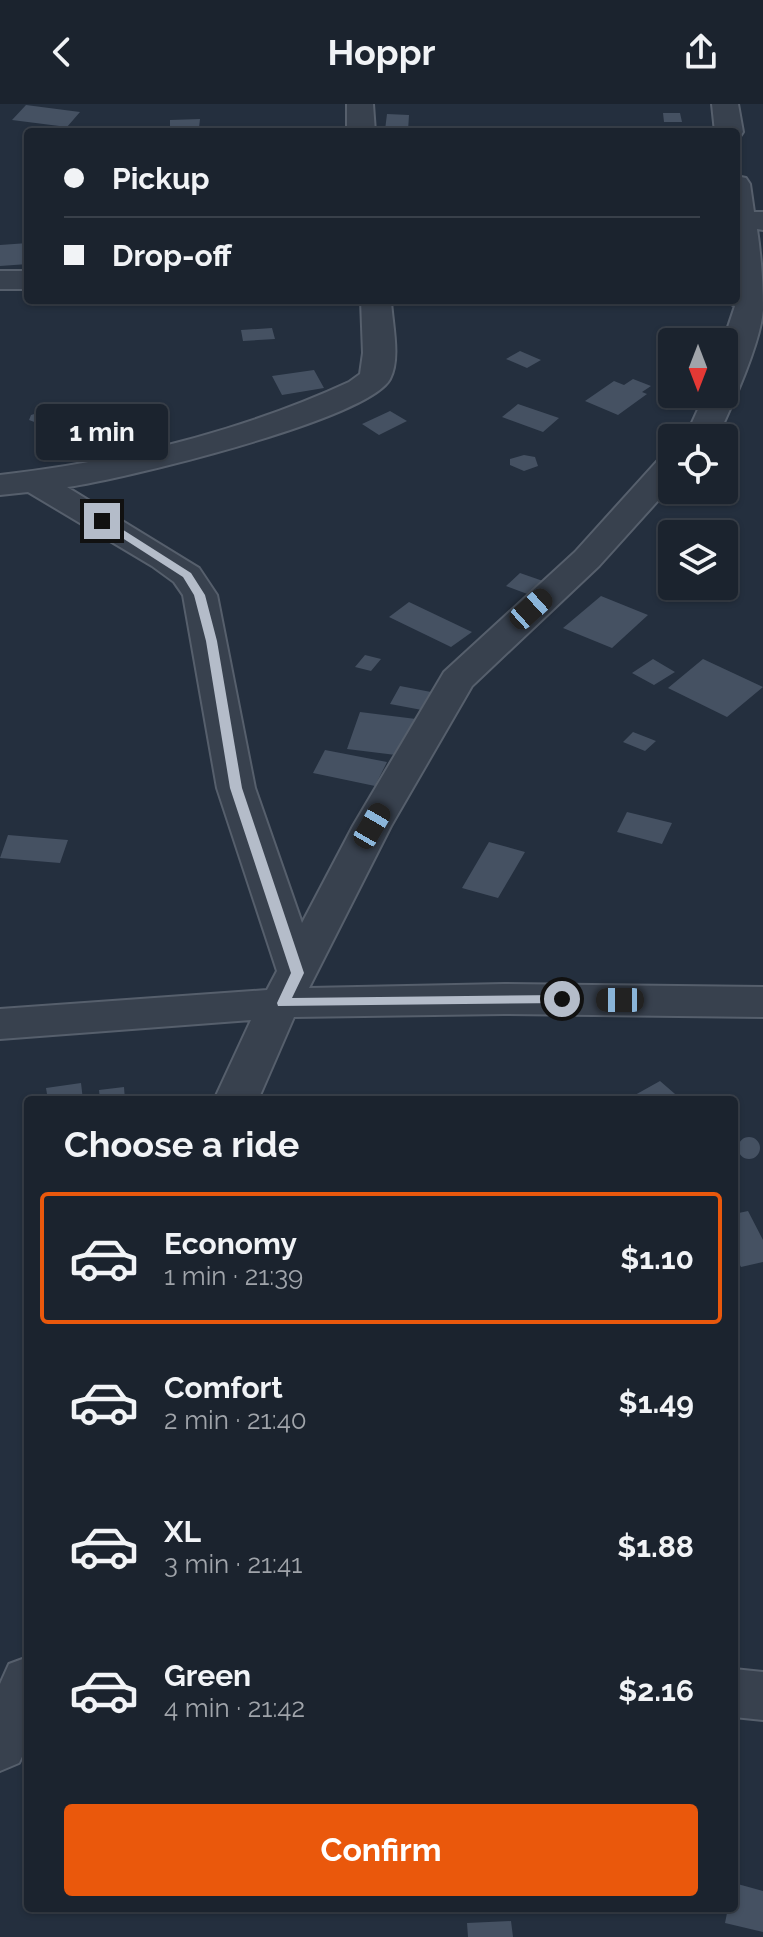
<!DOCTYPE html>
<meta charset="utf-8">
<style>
body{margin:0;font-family:Raleway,sans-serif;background:#242b36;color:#f1f3f6;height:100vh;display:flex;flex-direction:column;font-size:30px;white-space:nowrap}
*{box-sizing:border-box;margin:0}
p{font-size:26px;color:#a0a4aa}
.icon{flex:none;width:44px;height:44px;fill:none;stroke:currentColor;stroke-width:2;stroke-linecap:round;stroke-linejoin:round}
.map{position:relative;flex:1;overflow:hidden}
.side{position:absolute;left:24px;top:992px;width:714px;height:816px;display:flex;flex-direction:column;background:#1b232e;border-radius:8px;box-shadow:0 2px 6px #0004,0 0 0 2px #39404a}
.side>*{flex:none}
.top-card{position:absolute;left:24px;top:24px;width:716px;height:176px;border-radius:8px;box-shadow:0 2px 6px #0004,0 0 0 2px #39404a;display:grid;align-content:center;height:176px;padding:0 40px;background:#1b232e}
.needle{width:52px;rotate:180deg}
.buttons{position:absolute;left:658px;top:224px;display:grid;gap:16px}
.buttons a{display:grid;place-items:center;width:80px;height:80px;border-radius:8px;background:#1b232e;box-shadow:0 2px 6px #0004,0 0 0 2px #39404a;font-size:40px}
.end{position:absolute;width:36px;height:36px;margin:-18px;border:10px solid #b4bcc9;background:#111;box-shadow:0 0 0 4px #111}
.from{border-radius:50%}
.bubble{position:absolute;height:56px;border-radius:8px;background:#1b232e;box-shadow:0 2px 6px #0004,0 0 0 2px #39404a;font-size:26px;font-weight:700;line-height:56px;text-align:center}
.car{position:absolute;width:24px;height:48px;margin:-24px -12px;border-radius:10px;box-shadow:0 0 6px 2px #0007;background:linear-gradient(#222 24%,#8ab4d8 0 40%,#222 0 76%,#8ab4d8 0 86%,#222 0)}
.top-card b{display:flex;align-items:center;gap:28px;height:76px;font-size:30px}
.top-card b+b{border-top:2px solid #39404a}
.top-card i{width:20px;height:20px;background:#f1f3f6}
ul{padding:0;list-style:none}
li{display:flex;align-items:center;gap:24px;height:132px;margin:0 16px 12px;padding:0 24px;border:4px solid transparent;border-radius:8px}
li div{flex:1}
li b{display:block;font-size:30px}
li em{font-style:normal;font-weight:700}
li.current{border-color:#ea580c}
li>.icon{width:72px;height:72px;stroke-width:1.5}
h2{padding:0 40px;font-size:36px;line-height:96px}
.cta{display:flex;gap:16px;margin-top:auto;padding:16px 40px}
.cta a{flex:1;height:92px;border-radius:8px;background:#ea580c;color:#fff;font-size:32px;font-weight:700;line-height:92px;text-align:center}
header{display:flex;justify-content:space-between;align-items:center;height:104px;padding:0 40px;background:#1b232e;font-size:36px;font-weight:700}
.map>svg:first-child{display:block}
.building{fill:#455162}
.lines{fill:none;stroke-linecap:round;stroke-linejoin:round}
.minor-casing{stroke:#565f6c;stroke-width:4}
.minor{fill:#38414e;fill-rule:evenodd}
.route{fill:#b4bcc9}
</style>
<header><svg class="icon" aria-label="back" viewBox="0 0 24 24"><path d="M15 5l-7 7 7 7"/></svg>Hoppr<svg class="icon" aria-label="share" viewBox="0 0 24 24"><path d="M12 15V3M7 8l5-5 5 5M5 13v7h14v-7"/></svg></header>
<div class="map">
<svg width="763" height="1833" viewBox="0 0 763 1833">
<rect width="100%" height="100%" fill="#242f3e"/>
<!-- building -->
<path class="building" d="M26 1 80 8 67 23 12 16Z
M663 9H680L682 18H664Z
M387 10 409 11 408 27 385 26Z
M200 15 199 24 170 25V16Z
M28 139V160L0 162V141Z
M272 224 275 235 243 237 241 226Z
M520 247 541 256 527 264 506 255Z
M314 266 324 284 282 291 272 272Z
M633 275 651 282 642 288 647 290 618 311 585 297 614 277 624 281Z
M518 300 559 314 543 328 502 313Z
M390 307 407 317 379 331 362 320Z
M41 308 48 311 47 316 37 319 29 316 31 311Z
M524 351 535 353 538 362 524 367 510 361V355Z
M520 469 543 477 530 491 506 482Z
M601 492 648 511 612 544 563 524Z
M409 498 472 528 451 543 389 513Z
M365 551 381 555 371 567 355 563Z
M653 555 675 568 654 581 632 569Z
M703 555 763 583 727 613 668 584Z
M400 582 431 588 422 606 390 600Z
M360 608 416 615 404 652 347 645Z
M633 628 656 637 645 647 623 638Z
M325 646 387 658 375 682 313 669Z
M627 708 672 719 662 740 617 728Z
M8 731 68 736 60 759 0 754Z
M489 738 525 748 498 794 462 784Z
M660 977 682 996H626Z
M81 979 83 996H48L46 984Z
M124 983 125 996H100L99 986Z
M738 1044a11 11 0 1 1 22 0a11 11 0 1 1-22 0Z
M748 1107 763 1136V1158L741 1163 734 1150V1110Z
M734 1779 763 1787V1828L725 1819 728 1804H734Z
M511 1817 513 1833H468L467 1819Z"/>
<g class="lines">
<defs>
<path id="minor" d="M347 0H373L375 28H347Z
M712 0H738L743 28 739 34H736V28H715Z
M736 72 746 74 750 80 754 108H763V126L757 125C761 152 763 179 763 206 760 241 732 301 717 334H685L705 290H724L723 238 735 202 723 196H736L737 184Z
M0 167H28V185H0Z
M361 196H391C392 219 401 254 390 275 368 316 119 376 67 383L199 464 217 491 255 684 302 819 353 722 444 568 575 448 660 354 672 351V381L599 462 472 582 391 722 309 884 504 880 763 883V913L504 910 294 913 258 996H214L251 916 0 935V905L267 886 277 867 217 684 183 491 174 478 152 462 28 388 0 391V371C121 357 238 329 349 278L360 270 363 249Z
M28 1553V1640L19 1659 0 1667V1580L9 1560Z
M734 1565 763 1568V1616L734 1613Z"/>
</defs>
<!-- minor casing -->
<use href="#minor" class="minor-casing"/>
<!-- minor -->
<use href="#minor" class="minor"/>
</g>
<!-- route -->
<path class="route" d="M99 415H106L191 469 205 491 217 537 242 684 304 869 292 894 562 891 568 895 566 899 278 902 277 899 291 869 230 684 206 537 194 491 183 473 99 419Z"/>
</svg>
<div class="buttons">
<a><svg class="needle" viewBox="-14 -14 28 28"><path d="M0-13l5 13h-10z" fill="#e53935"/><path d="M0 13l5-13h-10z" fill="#a0a4aa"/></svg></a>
<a><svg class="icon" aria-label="locate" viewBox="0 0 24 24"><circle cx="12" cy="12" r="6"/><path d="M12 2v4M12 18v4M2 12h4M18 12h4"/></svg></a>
<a><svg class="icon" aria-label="layers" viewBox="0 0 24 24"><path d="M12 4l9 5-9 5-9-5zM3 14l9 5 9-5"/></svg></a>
</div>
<i class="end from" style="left:562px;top:895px"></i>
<i class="end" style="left:102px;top:417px"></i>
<div class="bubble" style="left:36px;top:300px;width:132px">1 min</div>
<i class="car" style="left:531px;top:505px;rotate:48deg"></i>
<i class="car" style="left:372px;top:722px;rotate:30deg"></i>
<i class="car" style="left:620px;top:896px;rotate:270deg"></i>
<div class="top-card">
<b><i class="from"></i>Pickup</b>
<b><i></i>Drop-off</b>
</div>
<section class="side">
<h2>Choose a ride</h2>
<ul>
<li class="current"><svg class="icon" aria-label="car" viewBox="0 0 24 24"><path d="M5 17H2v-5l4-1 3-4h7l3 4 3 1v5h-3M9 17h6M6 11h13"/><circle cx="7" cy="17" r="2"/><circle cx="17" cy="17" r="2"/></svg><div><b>Economy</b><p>1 min · 21:39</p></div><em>$1.10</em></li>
<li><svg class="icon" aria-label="car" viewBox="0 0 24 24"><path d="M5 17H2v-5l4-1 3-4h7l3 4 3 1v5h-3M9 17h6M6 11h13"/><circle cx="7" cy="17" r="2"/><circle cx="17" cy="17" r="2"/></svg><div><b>Comfort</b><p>2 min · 21:40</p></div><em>$1.49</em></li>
<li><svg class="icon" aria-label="car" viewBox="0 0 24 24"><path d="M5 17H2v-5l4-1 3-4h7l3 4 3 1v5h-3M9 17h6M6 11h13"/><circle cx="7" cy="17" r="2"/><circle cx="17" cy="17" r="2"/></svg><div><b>XL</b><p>3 min · 21:41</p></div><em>$1.88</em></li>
<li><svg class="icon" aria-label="car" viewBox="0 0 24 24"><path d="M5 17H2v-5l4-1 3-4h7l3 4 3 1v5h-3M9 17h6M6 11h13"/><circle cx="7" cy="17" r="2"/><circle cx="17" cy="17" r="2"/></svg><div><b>Green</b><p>4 min · 21:42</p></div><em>$2.16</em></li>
</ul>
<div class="cta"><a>Confirm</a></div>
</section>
</div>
